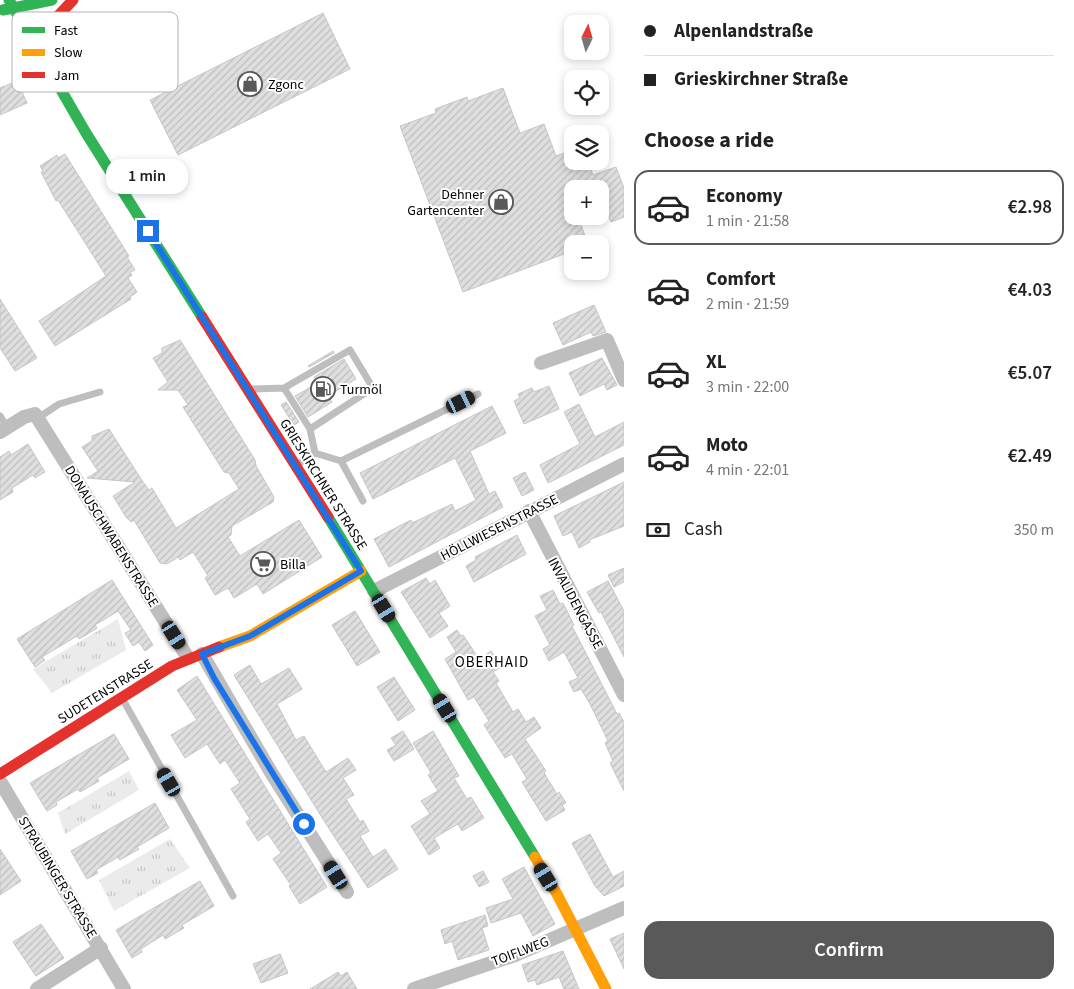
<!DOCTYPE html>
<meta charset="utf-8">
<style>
body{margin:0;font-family:"Source Sans 3",sans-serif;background:#f2f2f2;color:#222;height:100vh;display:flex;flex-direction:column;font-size:19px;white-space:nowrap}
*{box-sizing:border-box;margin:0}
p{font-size:16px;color:#767676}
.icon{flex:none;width:28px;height:28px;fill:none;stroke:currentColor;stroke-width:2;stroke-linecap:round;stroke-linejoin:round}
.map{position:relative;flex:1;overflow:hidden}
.side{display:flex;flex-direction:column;background:#fff;width:450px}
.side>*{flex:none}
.guide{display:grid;align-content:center;height:110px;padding:0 20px;background:#fff}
.needle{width:32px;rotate:5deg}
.buttons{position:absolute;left:564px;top:15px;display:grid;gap:10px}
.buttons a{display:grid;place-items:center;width:45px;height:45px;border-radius:10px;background:#fff;box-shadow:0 2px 8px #0003;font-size:25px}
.end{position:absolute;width:22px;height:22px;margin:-11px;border:6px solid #1a73e8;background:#fff;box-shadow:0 0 0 2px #fff}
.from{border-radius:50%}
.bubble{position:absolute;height:35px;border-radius:15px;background:#fff;box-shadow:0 2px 8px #0003;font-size:16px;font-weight:600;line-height:35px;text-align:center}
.car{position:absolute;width:15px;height:30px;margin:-15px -8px;border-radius:6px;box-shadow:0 0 4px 1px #0007;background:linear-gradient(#222 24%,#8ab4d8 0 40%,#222 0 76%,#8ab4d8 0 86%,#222 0)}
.guide b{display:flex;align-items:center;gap:18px;height:48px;font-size:19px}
.guide b+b{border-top:1px solid #e0e0e0}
.guide i{width:12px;height:12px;background:#222}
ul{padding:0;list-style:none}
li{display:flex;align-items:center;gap:15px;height:75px;margin:0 10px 8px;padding:0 10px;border:2px solid transparent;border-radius:15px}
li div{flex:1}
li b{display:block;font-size:19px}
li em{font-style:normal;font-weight:600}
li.active{border-color:#595959}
li>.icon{width:45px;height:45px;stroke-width:1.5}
h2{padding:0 20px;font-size:22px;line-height:60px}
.pay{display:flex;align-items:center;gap:12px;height:55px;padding:0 20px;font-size:19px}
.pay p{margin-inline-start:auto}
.primary-button{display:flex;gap:10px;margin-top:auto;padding:10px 20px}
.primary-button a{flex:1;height:58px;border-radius:15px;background:#595959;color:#fff;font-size:20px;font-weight:600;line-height:58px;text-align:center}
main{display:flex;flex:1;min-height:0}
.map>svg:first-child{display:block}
.park{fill:url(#park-tufts)}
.building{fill:url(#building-hatch);stroke:#c6c6c6;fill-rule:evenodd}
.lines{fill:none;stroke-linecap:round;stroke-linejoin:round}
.lane{stroke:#bebebe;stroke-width:7}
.street{stroke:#bebebe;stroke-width:14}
.fast{stroke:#30b455;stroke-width:11}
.slow{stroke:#ff9f0a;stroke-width:11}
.jam{stroke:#e5322d;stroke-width:11}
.route{stroke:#1a73e8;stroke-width:6}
.labels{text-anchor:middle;stroke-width:4;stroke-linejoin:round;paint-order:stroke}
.poi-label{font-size:14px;fill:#000;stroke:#fff;text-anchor:start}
.street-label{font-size:14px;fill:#000;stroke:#fff}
.neighbourhood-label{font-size:15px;letter-spacing:1px;fill:#000;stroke:#fff}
.key{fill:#fff;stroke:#b2b2b2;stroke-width:1}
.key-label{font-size:14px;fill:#000}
</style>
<main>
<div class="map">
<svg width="624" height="989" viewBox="0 0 624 989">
<defs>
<pattern id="park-tufts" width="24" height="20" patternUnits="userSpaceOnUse" patternTransform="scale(1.25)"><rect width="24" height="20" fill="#ebebeb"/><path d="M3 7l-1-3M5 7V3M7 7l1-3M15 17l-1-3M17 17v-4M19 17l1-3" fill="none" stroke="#c8c8c8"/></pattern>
<pattern id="building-hatch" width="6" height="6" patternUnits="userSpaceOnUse" patternTransform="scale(1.25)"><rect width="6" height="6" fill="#dfdfdf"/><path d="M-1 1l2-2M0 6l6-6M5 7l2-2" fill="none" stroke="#bebebe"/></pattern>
</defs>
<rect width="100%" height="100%" fill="#fff"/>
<!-- park -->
<path class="park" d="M118 619 126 650 52 693 33 669Z
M129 771 139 790 65 834 58 813Z
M170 839 190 868 114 911 99 880Z"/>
<!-- building -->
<path class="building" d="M323 13 350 69 178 155 150 100Z
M17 81 27 103 0 115V88Z
M503 88 520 133 544 124 556 156 572 150V161H588L593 175 616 167 624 188V217L611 222 608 215 581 225 588 244H572V251L463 292 400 126 436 113 435 109 467 97 468 101ZM572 189H600V216H572Z
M65 154 129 256 127 257 135 270 130 272 132 275 128 278 137 292 130 297 131 299 55 346 39 321 106 276 58 200 56 201 41 172 43 171 40 166 57 155 58 158Z
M0 299 37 358 15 371 0 348Z
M594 305 606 332 593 336 591 332 563 345 553 323Z
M180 340 255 460 256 466 274 497 273 502 232 526 231 535 228 537 240 556 299 520 322 557 263 594 257 584 234 598 228 588 215 595 205 578 208 576 193 552 180 560 178 557 167 564 160 563 134 520 131 522 126 517 113 496 135 482 87 478 98 471 82 447 92 441V436L109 429 143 482 149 490 152 488 176 528 239 489 229 473 224 472 183 407 188 405 178 390H158L168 382 153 358 162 353V348Z
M333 351 334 353 309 367 308 366Z
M602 358 617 385 607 390 604 384 580 396 569 373Z
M344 359 356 379 328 396 332 402 308 417 295 396 318 383 314 377Z
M549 386 559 409 524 424 514 401 520 398 518 394 532 388 534 392Z
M286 402 299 422 294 425 281 405Z
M579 404 595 437 624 422V445L548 483 540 465 580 444 564 412Z
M492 406 506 433 470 451 489 494 495 491 503 507 389 567 374 539 411 520 412 523 452 504 455 511 476 500 455 458 373 499 360 473Z
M28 444 45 472 35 478 33 475 12 488 13 492 0 500V457L9 451 11 455Z
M525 472 534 490 522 496 513 478Z
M624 482V526L589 540 590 542 579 548 572 532 563 536 554 516Z
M517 535 526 554 474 582 466 566 476 560 475 557Z
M624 568V582L614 587 608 575Z
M426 578 430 584 435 580 450 606 439 613 448 626 430 638 401 592Z
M112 580 153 645 145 651 139 642 133 646 125 633 131 630 118 611 95 625 97 628 86 635 79 639 77 636 42 657 45 660 35 667 17 639Z
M608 581 624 611V657L601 612 599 613 587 592Z
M553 590 560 604 563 603 574 625 572 626 617 714 619 713 624 722V791L610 763 613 761 605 743 608 741 590 704 581 689 574 692 569 682 578 678 564 652 549 661 543 649 550 645 535 616 547 610 540 596Z
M355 611 380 652 357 666 332 625Z
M457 630 461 636 463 635 479 659 491 651 501 667 493 672 499 681 496 683 513 712 518 709 526 722 534 717 541 728 525 739 546 771 544 773 557 794 559 792 566 803 562 805 565 810 546 821 522 782 527 779 512 754 505 758 484 725 489 721 474 697 468 700 445 659 456 652 447 637Z
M250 665 261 684 289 668 302 689 277 704 296 740 304 736 326 772 348 758 356 770 343 778 354 795 346 799 360 822 363 820 369 831 360 836 373 857 385 849 398 869 368 888 326 824 234 675Z
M197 676 327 887 300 904 289 886 291 885 273 859 281 853 268 834 258 841 246 822 250 819 231 789 240 783 225 760 220 764 207 744 185 758 171 735 197 720 177 690Z
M394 677 415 710 398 721 377 687Z
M403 731 414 749 394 761 387 750 396 745 391 738Z
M433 731 459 776 454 778 467 799 471 797 484 818 462 831 458 824 434 838 440 848 429 855 411 826 430 814 421 801 438 791 428 775 431 773 413 743Z
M114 734 129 759 97 778 99 781 80 792 78 789 56 802 57 805 47 811 30 783Z
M155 803 169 828 137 847 139 849 120 860 118 857 96 870 98 873 87 879 71 851Z
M590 834 613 877 624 871V886L604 896 595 886 572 843Z
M0 849 21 881 0 895Z
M524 867 555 924 533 936 521 913 491 923 486 908 513 899 502 879Z
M483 871 489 882 479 887 473 876Z
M200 881 214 906 182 925 184 928 165 939 163 935 141 949 142 952 132 958 116 930Z
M485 915 488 926 482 928 489 950 458 960 452 941 445 944 441 930Z
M41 924 64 958 36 976 13 942Z
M624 933V969L610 939Z
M563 951 579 989H564L559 977 537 985 535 980 528 982 522 965Z
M280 954 288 973 261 983 253 964Z
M338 972 341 976 347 972 357 989H310Z"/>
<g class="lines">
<!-- lane -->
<path class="lane" d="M284 388 350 350 373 388 310 429
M250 389 284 388 310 429 315 453 297 465
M0 416 7 427
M38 418 59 404 100 392
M315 453 341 461 363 501
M341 461 478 394
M122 698 233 896"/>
<!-- street -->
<path class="street" d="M541 363 607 340 624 380
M0 432 24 417 35 414 188 658
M529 511 624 695
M374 591 624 464
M202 654 272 774 347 892
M0 781 124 989
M37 989 101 948
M414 989 515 955 624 908"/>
<!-- fast -->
<path class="fast" d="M9 0 86 133 202 317
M3 10 52 0
M328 517 535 857"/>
<!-- slow -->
<path class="slow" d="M219 647 250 636 361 571
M535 857 557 894 606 989"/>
<!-- jam -->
<path class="jam" d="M42 56 56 18 73 0
M202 317 328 517
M0 774 172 666 219 647"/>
</g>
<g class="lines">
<!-- route -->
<path class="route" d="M148 231 361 571 250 636 202 654 214 678 304 824"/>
</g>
<!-- icons -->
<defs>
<symbol id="shop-ring" viewBox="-11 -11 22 22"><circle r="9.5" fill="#fff" stroke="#595959" stroke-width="1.5"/><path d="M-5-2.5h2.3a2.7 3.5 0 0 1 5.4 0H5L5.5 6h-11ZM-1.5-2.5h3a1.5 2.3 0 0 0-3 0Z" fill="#595959"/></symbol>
<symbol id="fuel-ring" viewBox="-11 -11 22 22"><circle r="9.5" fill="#fff" stroke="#595959" stroke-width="1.5"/><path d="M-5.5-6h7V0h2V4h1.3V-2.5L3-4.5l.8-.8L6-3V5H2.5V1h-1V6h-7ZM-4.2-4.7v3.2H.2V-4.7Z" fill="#595959"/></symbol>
<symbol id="supermarket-ring" viewBox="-11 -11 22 22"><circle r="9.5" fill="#fff" stroke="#595959" stroke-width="1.5"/><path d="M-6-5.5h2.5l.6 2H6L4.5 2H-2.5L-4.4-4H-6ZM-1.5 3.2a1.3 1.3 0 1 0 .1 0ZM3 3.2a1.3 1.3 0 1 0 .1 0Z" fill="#595959"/></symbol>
</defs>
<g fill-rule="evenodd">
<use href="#shop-ring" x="236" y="70" width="28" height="28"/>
<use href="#shop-ring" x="487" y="188" width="28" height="28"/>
<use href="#fuel-ring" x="309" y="375" width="28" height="28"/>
<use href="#supermarket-ring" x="249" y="550" width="28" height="28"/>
</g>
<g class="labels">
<!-- poi labels -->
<g class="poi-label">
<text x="268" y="89">Zgonc</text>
<text x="484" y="199" text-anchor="end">Dehner<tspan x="484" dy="16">Gartencenter</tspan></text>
<text x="340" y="394">Turmöl</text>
<text x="280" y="569">Billa</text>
</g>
<!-- street labels -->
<g class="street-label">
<text transform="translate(324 484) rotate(58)" y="5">GRIESKIRCHNER STRASSE</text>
<text transform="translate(499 527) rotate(-27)" y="5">HÖLLWIESENSTRASSE</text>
<text transform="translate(112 536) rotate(58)" y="5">DONAUSCHWABENSTRASSE</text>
<text transform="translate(576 603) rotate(62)" y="5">INVALIDENGASSE</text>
<text transform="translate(105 691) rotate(-32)" y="5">SUDETENSTRASSE</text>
<text transform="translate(58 877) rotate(59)" y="5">STRAUBINGER STRASSE</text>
<text transform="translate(520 951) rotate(-21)" y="5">TOIFLWEG</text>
</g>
<!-- neighbourhood labels -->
<g class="neighbourhood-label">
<text x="492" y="667">OBERHAID</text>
</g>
</g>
<!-- legend -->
<rect x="12" y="12" width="166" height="80" rx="8" class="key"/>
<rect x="22" y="27" width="23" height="6" fill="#30b455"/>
<rect x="22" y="49" width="23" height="7" fill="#ff9f0a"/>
<rect x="22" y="72" width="23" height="6" fill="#e5322d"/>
<g class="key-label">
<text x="54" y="35">Fast</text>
<text x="54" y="57">Slow</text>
<text x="54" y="80">Jam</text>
</g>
</svg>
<div class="buttons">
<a><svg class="needle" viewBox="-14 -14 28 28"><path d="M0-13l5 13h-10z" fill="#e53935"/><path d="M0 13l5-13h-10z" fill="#767676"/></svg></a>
<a><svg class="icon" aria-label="locate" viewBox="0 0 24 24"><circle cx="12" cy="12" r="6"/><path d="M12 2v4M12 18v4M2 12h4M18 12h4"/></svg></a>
<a><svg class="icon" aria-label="layers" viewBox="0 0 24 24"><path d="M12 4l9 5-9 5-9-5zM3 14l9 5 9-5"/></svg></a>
<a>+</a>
<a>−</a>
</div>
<i class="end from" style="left:304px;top:824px"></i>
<i class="end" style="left:148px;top:231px"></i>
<div class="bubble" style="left:106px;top:159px;width:82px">1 min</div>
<i class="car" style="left:461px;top:402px;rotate:64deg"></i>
<i class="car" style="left:384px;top:608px;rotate:149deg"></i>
<i class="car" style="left:174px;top:635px;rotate:148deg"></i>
<i class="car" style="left:445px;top:708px;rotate:329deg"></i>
<i class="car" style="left:169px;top:782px;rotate:330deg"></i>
<i class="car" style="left:336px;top:875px;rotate:328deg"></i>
<i class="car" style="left:546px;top:877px;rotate:329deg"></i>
</div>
<section class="side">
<div class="guide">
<b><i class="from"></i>Alpenlandstraße</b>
<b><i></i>Grieskirchner Straße</b>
</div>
<h2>Choose a ride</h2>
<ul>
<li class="active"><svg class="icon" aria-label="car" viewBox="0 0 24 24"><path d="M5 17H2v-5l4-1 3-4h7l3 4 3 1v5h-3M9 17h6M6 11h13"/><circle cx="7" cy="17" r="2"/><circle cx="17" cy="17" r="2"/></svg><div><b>Economy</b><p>1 min · 21:58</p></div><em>€2.98</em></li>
<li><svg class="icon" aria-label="car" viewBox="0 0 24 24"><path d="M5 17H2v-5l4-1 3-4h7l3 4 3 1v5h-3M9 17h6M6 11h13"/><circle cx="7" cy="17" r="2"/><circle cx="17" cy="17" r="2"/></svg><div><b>Comfort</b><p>2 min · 21:59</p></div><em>€4.03</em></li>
<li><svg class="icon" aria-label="car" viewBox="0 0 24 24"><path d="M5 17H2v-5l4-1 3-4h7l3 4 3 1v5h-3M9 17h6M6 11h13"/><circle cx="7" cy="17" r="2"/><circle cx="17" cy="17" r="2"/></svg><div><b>XL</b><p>3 min · 22:00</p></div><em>€5.07</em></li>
<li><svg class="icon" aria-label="car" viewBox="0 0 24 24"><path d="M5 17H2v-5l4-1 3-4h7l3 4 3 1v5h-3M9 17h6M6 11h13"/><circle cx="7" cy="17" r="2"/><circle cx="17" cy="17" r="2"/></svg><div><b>Moto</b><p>4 min · 22:01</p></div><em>€2.49</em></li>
</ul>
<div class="pay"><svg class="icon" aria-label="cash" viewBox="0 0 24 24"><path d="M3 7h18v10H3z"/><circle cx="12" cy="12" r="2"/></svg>Cash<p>350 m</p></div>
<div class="primary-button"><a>Confirm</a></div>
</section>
</main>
